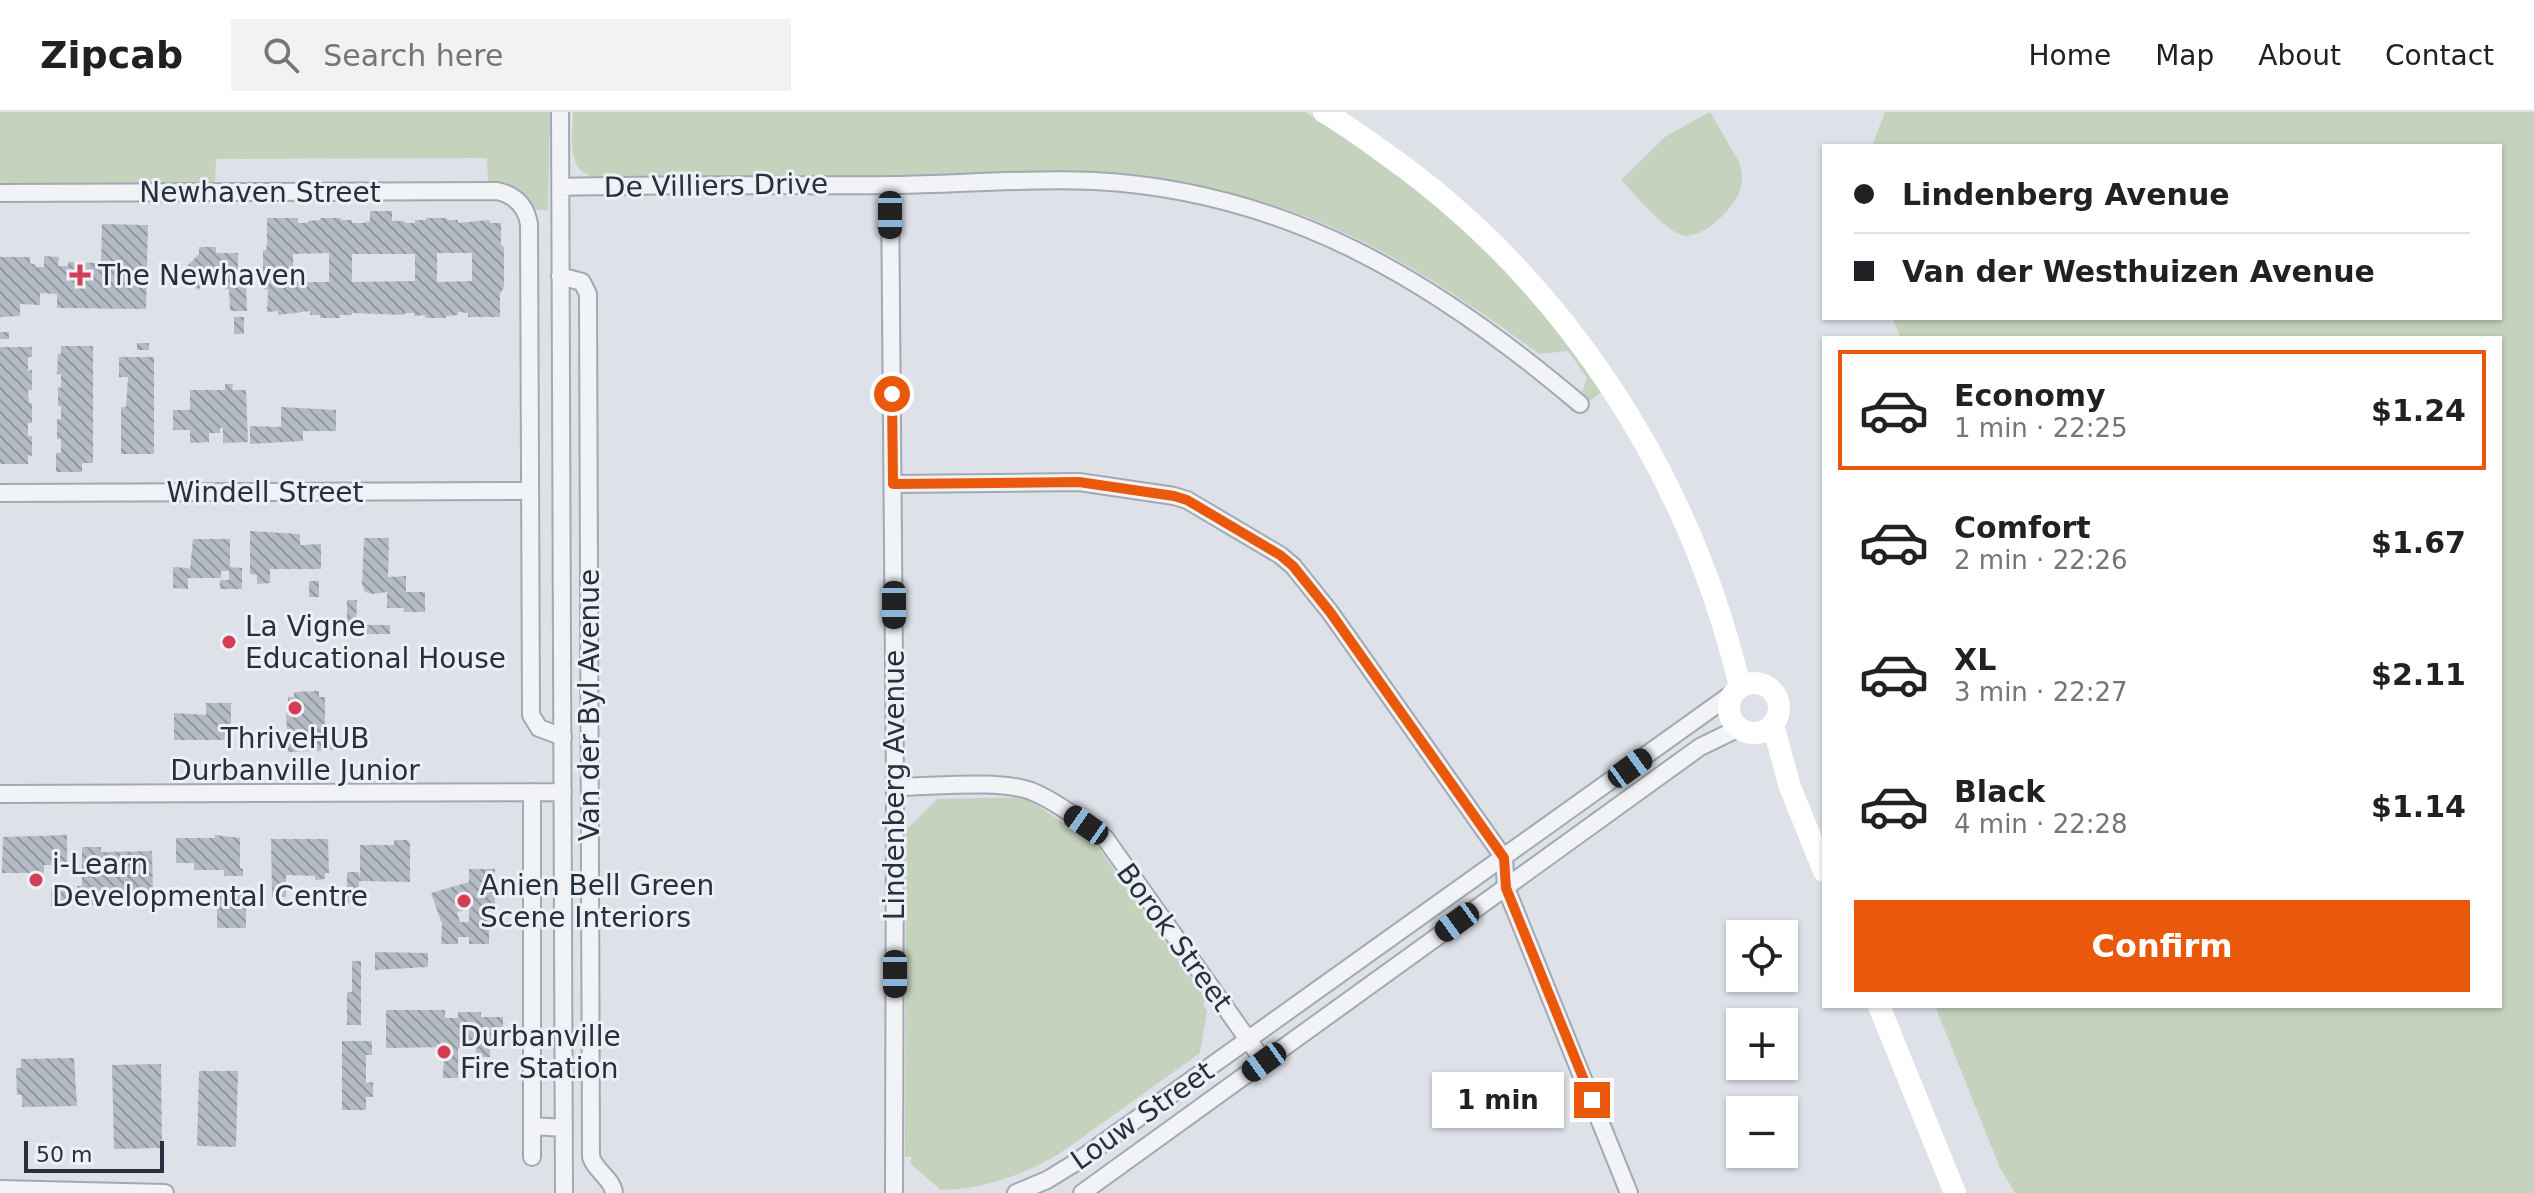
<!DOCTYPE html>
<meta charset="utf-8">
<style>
body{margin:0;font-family:"DejaVu Sans",sans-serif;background:#f2f2f2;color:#202124;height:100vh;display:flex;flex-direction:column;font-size:30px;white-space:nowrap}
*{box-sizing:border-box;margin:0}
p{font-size:26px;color:#757577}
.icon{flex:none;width:44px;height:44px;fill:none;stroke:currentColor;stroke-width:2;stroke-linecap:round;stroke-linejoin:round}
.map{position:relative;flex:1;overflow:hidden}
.drawer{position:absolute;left:1822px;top:224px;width:680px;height:672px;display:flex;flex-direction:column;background:#fff;border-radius:0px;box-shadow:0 2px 6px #0004}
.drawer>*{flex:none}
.banner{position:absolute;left:1822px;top:32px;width:680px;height:176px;border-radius:0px;box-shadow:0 2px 6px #0004;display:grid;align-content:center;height:176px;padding:0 32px;background:#fff}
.tools{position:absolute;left:1726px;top:808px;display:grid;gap:16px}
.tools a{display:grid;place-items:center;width:72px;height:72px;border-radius:0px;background:#fff;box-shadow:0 2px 6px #0004;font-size:40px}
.scale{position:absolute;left:24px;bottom:20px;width:140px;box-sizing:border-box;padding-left:8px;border:4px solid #26303f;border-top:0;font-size:22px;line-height:28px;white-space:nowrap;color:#26303f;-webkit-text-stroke:6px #edf1f6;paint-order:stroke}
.end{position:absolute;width:36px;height:36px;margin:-18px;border:10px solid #ea580c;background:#fff;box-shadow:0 0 0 4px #fff}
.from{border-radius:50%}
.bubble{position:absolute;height:56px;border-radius:0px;background:#fff;box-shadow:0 2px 6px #0004;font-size:26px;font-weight:800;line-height:56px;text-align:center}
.car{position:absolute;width:24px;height:48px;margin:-24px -12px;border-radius:10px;box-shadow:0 0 6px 2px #0007;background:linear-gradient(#222 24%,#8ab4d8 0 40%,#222 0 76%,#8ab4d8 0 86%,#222 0)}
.banner b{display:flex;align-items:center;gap:28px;height:76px;font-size:30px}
.banner b+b{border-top:2px solid #e0e0e0}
.banner i{width:20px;height:20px;background:#202124}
ul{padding:14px 0 0;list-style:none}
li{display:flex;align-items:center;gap:24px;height:120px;margin:0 16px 12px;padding:0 16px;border:4px solid transparent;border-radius:0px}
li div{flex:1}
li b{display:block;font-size:30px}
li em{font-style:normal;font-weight:800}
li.selected{border-color:#ea580c}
li>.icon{width:72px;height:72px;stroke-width:1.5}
.action{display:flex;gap:16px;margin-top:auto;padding:16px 32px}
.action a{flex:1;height:92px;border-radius:0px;background:#ea580c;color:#fff;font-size:32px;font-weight:800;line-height:92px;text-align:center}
header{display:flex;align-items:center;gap:48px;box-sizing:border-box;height:112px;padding:0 40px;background:#fff;border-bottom:2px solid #e0e0e0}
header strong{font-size:38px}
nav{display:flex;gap:44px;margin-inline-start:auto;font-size:28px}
.search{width:560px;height:72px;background:#f2f2f2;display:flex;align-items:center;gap:20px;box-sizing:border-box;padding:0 28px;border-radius:0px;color:#757577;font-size:30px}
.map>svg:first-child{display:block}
.green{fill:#c4d2be}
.building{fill:url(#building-back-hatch);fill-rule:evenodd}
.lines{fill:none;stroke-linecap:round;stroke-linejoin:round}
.street-casing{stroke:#a3a9b2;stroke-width:20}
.street{stroke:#f1f3f6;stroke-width:16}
.secondary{stroke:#fff;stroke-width:22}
.route{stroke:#ea580c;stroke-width:10}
.poi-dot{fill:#d33d55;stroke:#edf1f6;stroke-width:3}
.labels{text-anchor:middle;stroke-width:6;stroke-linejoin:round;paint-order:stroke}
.street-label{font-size:28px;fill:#26303f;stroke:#edf1f6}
.poi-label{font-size:28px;fill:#26303f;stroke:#edf1f6;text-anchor:start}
</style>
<header>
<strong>Zipcab</strong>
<div class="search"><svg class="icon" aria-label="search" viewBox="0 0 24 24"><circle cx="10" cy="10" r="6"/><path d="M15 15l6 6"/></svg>Search here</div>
<nav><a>Home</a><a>Map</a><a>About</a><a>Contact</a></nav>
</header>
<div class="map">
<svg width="2534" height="1081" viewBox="0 0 2534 1081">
<defs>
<pattern id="building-back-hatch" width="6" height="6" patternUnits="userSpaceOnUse" patternTransform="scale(2)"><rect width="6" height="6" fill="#b5bbc5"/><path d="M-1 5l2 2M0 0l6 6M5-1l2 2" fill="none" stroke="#9398a1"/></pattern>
</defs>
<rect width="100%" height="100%" fill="#dee2e8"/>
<!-- green -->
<path class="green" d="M0 0H550L548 98H536C525 79 510 70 488 69L487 46 216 47 215 71H0Z
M573 0H1305L1385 50 1457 109 1538 192 1603 279 1590 289 1582 280 1587 266 1568 239 1539 242C1459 183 1374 126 1279 95 1230 79 1180 71 1129 64L596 65C565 61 573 24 573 0Z
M1710 0 1739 50C1742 59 1743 66 1741 75 1737 94 1702 129 1682 123 1664 118 1635 82 1621 68L1666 24Z
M1885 0H2534V1081H2015L2000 1056 1935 894H2500V226H1901L1892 206H2500V34H1872Z
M1024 685 1096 732 1207 889 1203 892 1207 899 1200 941 1059 1042C1023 1063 983 1077 941 1078L911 1052V1045H905L906 718 937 687Z"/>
<!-- building -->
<path class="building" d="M370 99H392V109H405L404 111H415V108H426V106H447V108H458V111L489 108 490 111H501V133L504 135V175L500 182V205H468V201L458 200V203L446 204V206H425V203L414 204V201H405L404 203 352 201V203H340V206H320V203H310V199L278 203V199L267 200 268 178 263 176V138H266L267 132V106H298V111H308V109L320 108V106H341V108H352V111H363L370 109ZM329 141V170H293V142ZM437 141H472V169L437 170ZM352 142H415V169L352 170Z
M102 112 148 113 146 197 57 196V182L40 181V193L20 192V204L0 205V145H30V151L36 153 35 155H44V144L59 145 58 154H68V150L101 151Z
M199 135H216V141H238V164H243V171H246L247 199H230L229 177H226V167H209L198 178 180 161 199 142Z
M234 205H244V222H234Z
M0 220H9V227H0Z
M137 231H149V238H137Z
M61 234H93V351H82V360H56V341H61V327H57V307H61V294H58V275L61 276V262H57L58 242H61Z
M0 235H32V245H28V259L32 258V278H28L29 291H32V311H28V324H32V344L28 343V352H0Z
M119 245H154V342H121V295H126L128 265H119Z
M225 272H233L232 278H246L248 330 223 331V316H220V321H209V330L190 331V318H173V298H190V278H225Z
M281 295 336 298V319H303V329L250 332V314L281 315Z
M250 419 300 422V433L321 432V457H270V471L257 472V463L250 462Z
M364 426H389L388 465 406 464V480H425V500H404V496H387V480L373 482 365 480 362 472Z
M193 427H230V455L242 456V477H220V468H229V459H221V466H188V477L173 476V455L189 456 190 459Z
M309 469H319V485H309Z
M347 488H357L356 513H390V522H347Z
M319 579V585H325V628H334V638L288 640 286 599H288V585H294V580Z
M206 591H231V628H174V601L206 603Z
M67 723V753H44V761L38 760V763L32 764 31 761H2L3 725Z
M215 723 240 726V756L243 757V764H224V758H194V751H176V726H215Z
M271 727H328L329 761H325V767L315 768V764L286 763V785H272Z
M394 728H408L410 732V770L359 769V791H347V760H359L360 768V733H394Z
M82 735H101V740L152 739 153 779H95V793H77V774H82Z
M469 757H495V805H493V813H489V832H469V825H458V832H441L442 812 431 781 469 770ZM469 797V810H460L457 800Z
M51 777H70V794L51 795Z
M217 782H246V816H217Z
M375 840 428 841V855L375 858Z
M352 849H361V913H347V880H352Z
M386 898H445V906H458V900H481V905H503V935L490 936V945H476V936H458V966H443L444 935 386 936Z
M342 929H372V943H366V971L373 970V985H366V998H342Z
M74 946 77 994 22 995V983H17L16 956H21V947Z
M161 952 162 1036 114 1037 112 953Z
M199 959H238L236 1035 197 1034Z"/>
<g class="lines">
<defs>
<path id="street" d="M560 0 564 1081
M890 73 895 675 894 1081
M560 75C672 72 783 74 894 73 960 72 1028 66 1094 69 1288 79 1436 170 1580 292
M0 81 497 79C515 83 526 94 529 112L531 603 539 616 563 625
M560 164 582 170 588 182 591 1045C596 1060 612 1066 614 1081
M893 372 1079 370 1174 384 1187 388 1280 443 1293 454 1330 500 1504 746 1506 776 1629 1081
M0 381 530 379
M895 675C932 675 998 667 1031 679 1058 690 1082 710 1105 726L1264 950
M532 680V1014L564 1016
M0 682 563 680
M532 1014V1045
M0 1077 165 1081
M1016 1081 1047 1068 1078 1049 1733 581
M1082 1081 1700 635 1739 616"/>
</defs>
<!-- street casing -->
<use href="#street" class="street-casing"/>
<!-- street -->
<use href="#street" class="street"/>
<!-- secondary -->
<path class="secondary" d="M1324 0C1343 11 1361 24 1379 37 1562 164 1689 359 1740 575
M1729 596a25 25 0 1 1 50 0a25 25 0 1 1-50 0Z
M1773 613 1790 675 1824 759
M1879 894 1955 1081"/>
</g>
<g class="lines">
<!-- route -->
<path class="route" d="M892 282 893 372 1079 370 1174 384 1187 388 1280 443 1293 454 1330 500 1504 746 1506 776 1592 988"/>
</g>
<!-- markers -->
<g class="poi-dot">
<path d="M76 151h8v8h8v8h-8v8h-8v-8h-8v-8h8z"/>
<circle cx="229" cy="530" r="8"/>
<circle cx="295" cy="596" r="8"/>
<circle cx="36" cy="768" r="8"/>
<circle cx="464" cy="789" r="8"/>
<circle cx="444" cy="940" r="8"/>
</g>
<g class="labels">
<!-- street labels -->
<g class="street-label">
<text transform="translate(716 73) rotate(-1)" y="10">De Villiers Drive</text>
<text x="260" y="90">Newhaven Street</text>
<text x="265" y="390">Windell Street</text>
<text transform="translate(589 593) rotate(-90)" y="10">Van der Byl Avenue</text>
<text transform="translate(894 673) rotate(-90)" y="10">Lindenberg Avenue</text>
<text transform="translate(1175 825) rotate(54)" y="10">Borok Street</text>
<text transform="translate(1142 1003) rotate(-35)" y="10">Louw Street</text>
</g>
<!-- poi labels -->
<g class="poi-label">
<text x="98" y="173">The Newhaven</text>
<text x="245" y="524">La Vigne<tspan x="245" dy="32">Educational House</tspan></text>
<text x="295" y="636" text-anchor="middle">ThriveHUB<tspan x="295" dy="32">Durbanville Junior</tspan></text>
<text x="52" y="762">i-Learn<tspan x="52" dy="32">Developmental Centre</tspan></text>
<text x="480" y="783">Anien Bell Green<tspan x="480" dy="32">Scene Interiors</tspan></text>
<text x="460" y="934">Durbanville<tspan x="460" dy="32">Fire Station</tspan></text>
</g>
</g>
</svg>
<div class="tools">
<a><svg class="icon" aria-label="locate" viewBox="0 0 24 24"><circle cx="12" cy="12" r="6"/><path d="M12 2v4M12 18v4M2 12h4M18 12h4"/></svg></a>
<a>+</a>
<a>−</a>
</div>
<div class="scale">50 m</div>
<i class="end from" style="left:892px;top:282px"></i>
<i class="end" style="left:1592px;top:988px"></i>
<div class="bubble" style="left:1432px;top:960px;width:132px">1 min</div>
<i class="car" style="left:890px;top:103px;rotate:180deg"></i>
<i class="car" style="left:894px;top:493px;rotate:180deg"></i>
<i class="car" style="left:1630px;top:656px;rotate:54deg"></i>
<i class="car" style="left:1086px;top:713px;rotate:305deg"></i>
<i class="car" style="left:1457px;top:810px;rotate:234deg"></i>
<i class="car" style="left:895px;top:862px;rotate:180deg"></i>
<i class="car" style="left:1264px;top:950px;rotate:234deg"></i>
<div class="banner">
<b><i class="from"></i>Lindenberg Avenue</b>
<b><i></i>Van der Westhuizen Avenue</b>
</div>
<section class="drawer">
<ul>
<li class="selected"><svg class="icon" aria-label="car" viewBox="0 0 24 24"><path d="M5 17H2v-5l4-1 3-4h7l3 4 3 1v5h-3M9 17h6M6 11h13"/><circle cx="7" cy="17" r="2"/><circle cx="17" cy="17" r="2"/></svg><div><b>Economy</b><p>1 min · 22:25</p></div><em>$1.24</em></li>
<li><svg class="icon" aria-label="car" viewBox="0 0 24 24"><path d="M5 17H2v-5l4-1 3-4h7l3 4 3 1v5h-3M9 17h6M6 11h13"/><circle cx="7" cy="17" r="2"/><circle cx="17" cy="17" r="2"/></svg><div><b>Comfort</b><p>2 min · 22:26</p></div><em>$1.67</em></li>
<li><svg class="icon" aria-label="car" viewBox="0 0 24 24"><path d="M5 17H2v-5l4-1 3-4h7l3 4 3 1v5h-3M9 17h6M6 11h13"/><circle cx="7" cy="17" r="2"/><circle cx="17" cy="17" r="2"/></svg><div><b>XL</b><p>3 min · 22:27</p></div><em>$2.11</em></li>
<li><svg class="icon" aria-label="car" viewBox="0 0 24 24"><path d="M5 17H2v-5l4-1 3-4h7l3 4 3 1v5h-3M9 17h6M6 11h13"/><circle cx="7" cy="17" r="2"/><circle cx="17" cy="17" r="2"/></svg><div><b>Black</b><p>4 min · 22:28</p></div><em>$1.14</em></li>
</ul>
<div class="action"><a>Confirm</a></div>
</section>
</div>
